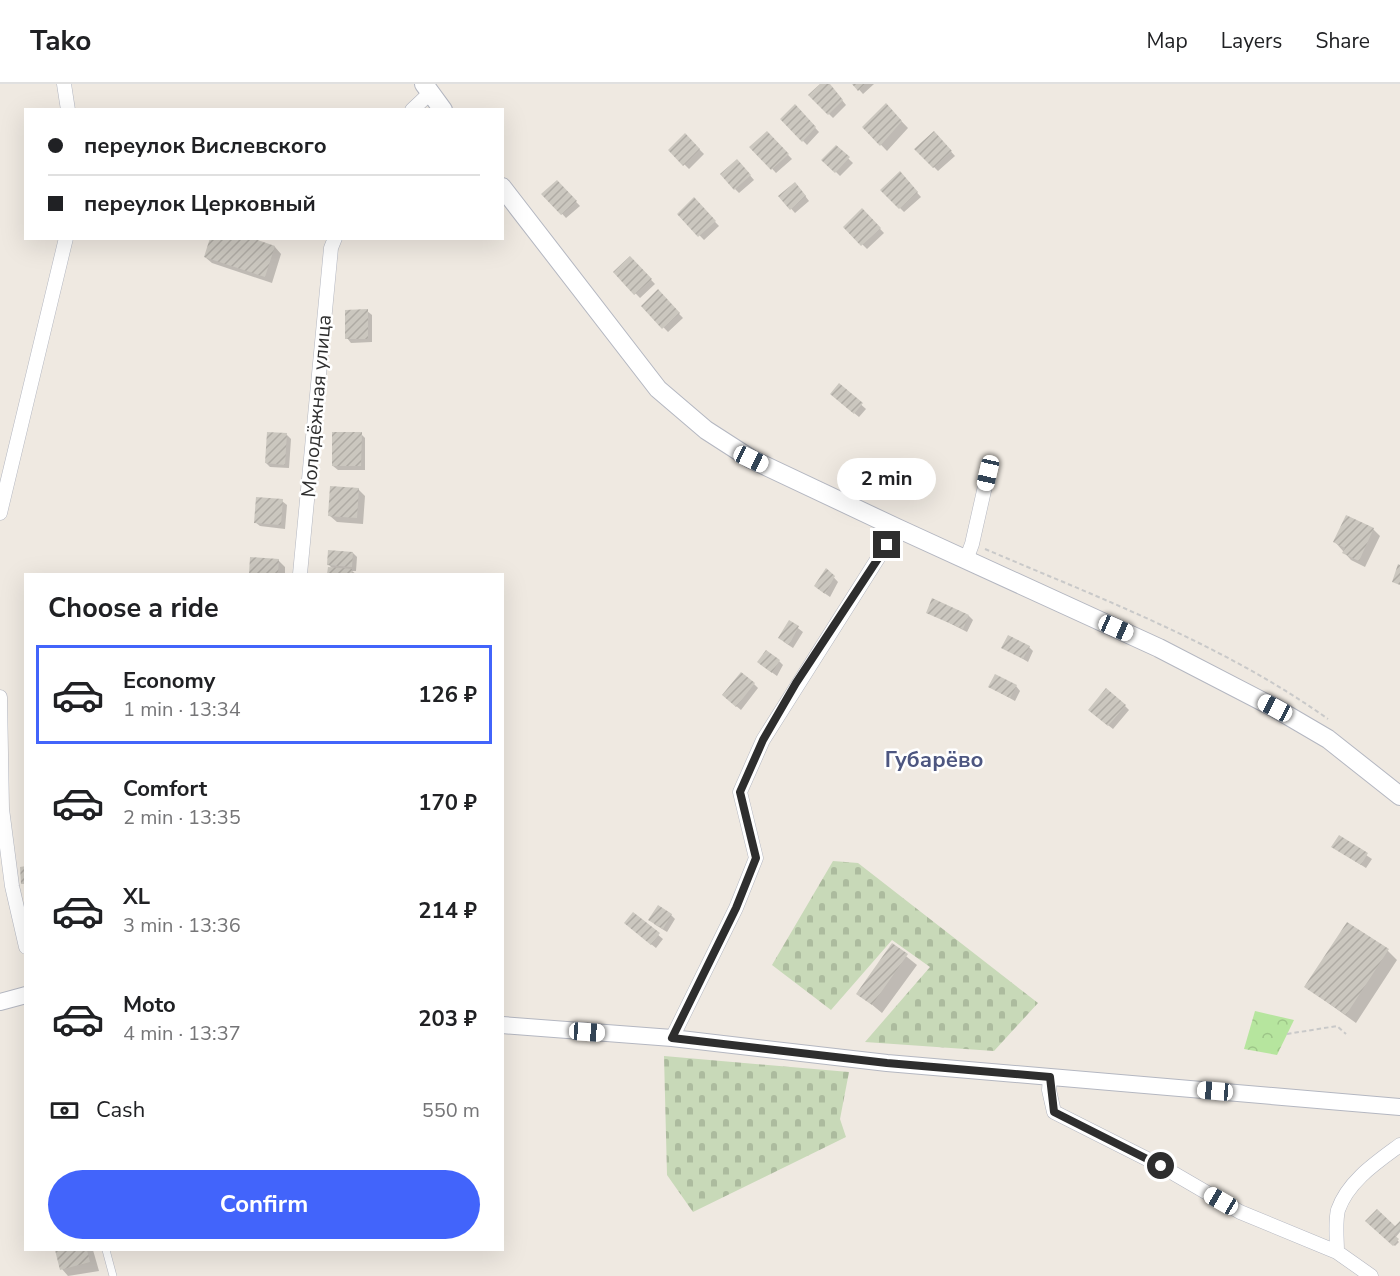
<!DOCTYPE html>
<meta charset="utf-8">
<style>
body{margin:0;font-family:"Nunito Sans",sans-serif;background:#f6f6f6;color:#202124;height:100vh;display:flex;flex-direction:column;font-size:22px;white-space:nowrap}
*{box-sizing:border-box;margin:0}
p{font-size:20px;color:#757577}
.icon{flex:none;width:33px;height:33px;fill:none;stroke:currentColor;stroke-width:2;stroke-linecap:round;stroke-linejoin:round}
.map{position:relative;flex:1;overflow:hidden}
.details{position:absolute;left:24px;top:489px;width:480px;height:678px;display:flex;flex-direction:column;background:#fff;border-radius:0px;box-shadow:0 6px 24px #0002}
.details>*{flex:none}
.hud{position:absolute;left:24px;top:24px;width:480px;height:132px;border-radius:0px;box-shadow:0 6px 24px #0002;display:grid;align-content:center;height:132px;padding:0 24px;background:#fff}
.end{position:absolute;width:27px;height:27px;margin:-14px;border:8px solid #2e2e2e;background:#fff;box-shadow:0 0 0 3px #fff}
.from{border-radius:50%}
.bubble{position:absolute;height:42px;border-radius:21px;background:#fff;box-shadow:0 6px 24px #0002;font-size:20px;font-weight:700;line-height:42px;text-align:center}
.car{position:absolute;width:18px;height:36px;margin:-18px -9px;border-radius:8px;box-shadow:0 0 4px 2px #0007;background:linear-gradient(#fff 24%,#345 0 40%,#fff 0 76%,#345 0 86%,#fff 0)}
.hud b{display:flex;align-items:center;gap:21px;height:57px;font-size:22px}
.hud b+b{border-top:2px solid #e0e0e0}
.hud i{width:15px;height:15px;background:#202124}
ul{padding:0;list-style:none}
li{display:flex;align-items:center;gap:18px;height:99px;margin:0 12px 9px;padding:0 12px;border:3px solid transparent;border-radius:0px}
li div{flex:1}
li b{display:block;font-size:22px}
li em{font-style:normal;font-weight:700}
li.on{border-color:#4264fb}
li>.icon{width:54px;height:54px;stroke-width:1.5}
h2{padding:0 24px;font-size:27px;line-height:72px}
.pay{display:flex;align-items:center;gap:15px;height:66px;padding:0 24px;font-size:22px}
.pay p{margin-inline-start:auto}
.primary-button{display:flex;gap:12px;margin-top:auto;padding:12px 24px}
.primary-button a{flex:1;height:69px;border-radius:36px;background:#4264fb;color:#fff;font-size:24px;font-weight:700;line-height:69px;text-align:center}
header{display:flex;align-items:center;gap:36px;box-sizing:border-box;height:84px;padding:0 30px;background:#fff;border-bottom:2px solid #e0e0e0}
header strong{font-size:28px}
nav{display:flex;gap:33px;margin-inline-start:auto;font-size:21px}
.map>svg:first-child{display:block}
.cemetery{fill:url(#cemetery-stones)}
.park{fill:url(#park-crowns)}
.shadow{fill:#0003}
.building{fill:url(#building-hatch)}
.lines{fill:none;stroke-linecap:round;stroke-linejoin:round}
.service-casing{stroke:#b4b7c1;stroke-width:8}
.minor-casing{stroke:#b4b7c1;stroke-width:15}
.tertiary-casing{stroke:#b4b7c1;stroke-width:18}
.secondary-casing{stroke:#b4b7c1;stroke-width:20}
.path{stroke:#c9c9c9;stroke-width:2;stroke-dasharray:4.5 3;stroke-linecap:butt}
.service{stroke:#fff;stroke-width:7}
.minor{stroke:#fff;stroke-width:14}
.tertiary{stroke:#fff;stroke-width:16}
.secondary{stroke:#fff;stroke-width:18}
.route{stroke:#2e2e2e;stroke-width:8}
.labels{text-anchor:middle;stroke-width:5;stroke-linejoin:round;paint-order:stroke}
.street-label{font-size:20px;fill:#2e2e2e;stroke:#fff}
.quarter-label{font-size:22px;font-weight:bold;fill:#4d5680;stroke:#fff}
</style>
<header>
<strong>Tako</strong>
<nav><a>Map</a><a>Layers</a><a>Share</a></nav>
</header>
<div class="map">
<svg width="1400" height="1192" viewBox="0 0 1400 1192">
<defs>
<pattern id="cemetery-stones" width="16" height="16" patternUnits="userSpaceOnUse" patternTransform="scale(1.5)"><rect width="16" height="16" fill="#c8d9b8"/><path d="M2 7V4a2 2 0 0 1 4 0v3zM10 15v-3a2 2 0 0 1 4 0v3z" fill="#acbb9e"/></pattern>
<pattern id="park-crowns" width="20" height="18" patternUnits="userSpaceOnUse" patternTransform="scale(1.5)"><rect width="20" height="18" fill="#b6e59e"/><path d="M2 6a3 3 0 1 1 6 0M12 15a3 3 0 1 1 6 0" fill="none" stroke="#9dc588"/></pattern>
<pattern id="building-hatch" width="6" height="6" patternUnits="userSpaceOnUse" patternTransform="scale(1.5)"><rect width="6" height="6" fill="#cbc7bf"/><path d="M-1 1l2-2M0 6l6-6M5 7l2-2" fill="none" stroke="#afaba4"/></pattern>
</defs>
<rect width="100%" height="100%" fill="#efe9e1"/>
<!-- cemetery -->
<path class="cemetery" d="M833 777 858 779 1038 919 994 967 865 958 930 883 892 856 831 926 772 881Z
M664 972 849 988 840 1035 846 1053 693 1128 667 1091Z"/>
<!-- park -->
<path class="park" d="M1255 927 1294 936 1277 971 1244 965Z"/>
<!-- shadow -->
<path class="shadow" d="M822 0H829L846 21 833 34 810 11Z
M854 0H874L863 10Z
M886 21 908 44 887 67 864 43Z
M795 22 819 48 807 61 782 35Z
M767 49 792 75 776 89 752 63Z
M934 49 955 72 938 87 916 65Z
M685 51 704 70 689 85 670 66Z
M836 63 853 79 840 92 824 76Z
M741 81 754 96 739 109 735 105Z
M900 90 921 113 904 128 882 106Z
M557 98 580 122 566 134 544 110Z
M799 104 809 117 795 129 780 112Z
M694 116 719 142 704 156 679 130Z
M862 126 884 149 867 165 845 143Z
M247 154 275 163 281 170 272 199 212 179 205 173Z
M630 174 655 200 640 214 615 188Z
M658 208 683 234 668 248 643 222Z
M367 227 372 231V258L351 259 347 254Z
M839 301 866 325 859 333 836 314Z
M361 350 365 354V386H338L333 382Z
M287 351 291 355 289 384 270 383 266 379Z
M358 405 365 412 363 440 337 438 330 432Z
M282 417 287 421 285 445 260 442 255 438Z
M1373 445 1380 452 1365 483 1351 476 1335 458Z
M353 469 357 473 356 487H352L356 490H329V484L333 485 329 481Z
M251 474 279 477 285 483V490H250Z
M827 486 838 498 830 513 820 506Z
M928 528 969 532 973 536 967 548Z
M790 538 803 548 793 564 784 558Z
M1003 563H1029L1033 567 1028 578Z
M779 577 783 581 777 592 763 582Z
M754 600 758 604 741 626 728 615Z
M1016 602 1020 607 1015 617 990 603Z
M1125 622 1129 626 1113 645 1094 630Z
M1339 753 1372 775 1366 784 1333 763Z
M633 830 663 855 656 864 630 843Z
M671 831 675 835 667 848 654 840Z
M1347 840 1388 867 1397 876 1356 939 1306 903Z
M892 861 917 881 882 929 858 909Z
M1368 1137 1395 1144 1400 1139V1148L1395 1154 1399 1158 1395 1162Z
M56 1166H93L99 1187 68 1192 62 1185Z"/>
<!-- building -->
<path class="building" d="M820 0H830L843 16 828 31 808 11Z
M852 0H865L858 7Z
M886 19 902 37 880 62 862 43Z
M795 20 816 43 802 58 780 35Z
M767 47 789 70 771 86 749 63Z
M934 47 952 67 933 84 914 65Z
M685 49 700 65 683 82 668 66Z
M836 61 850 73 835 89 821 76Z
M737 75 751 91 734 106 720 90Z
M900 87 918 108 899 125 880 106Z
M557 96 577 117 561 131 541 110Z
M795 98 806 112 790 126 778 112Z
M694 113 716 137 698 153 677 130Z
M862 124 881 144 861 162 843 143Z
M210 154H252L275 162 265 193 204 173Z
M630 172 652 195 634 211 613 188Z
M658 205 680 229 662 245 641 222Z
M368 225V255H345V226Z
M839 299 863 319 854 330 830 310Z
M267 348 287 349 285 381 265 379Z
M332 348H362L361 382H332Z
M330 402 359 404 357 434 328 432Z
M256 413 283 415 281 441 254 439Z
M1346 431 1374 444 1359 477 1342 469 1345 464 1333 458Z
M328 466 353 468 352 483 327 481Z
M250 473 279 475 278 490H249Z
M1398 480 1400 481V501L1392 498Z
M328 483 352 485V490H327Z
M826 484 835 492 825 510 814 502Z
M932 514 969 531 963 545 926 529Z
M789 536 799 542 789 561 778 554Z
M1008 551 1030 562 1023 575 1001 564Z
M766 566 780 576 772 589 757 578Z
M741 588 755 599 736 623 722 611Z
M995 590 1017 601 1010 614 988 603Z
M1106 604 1126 621 1108 642 1088 626Z
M1339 751 1368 769 1361 781 1331 763Z
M26 782V800H21L20 783Z
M658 821 672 830 663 845 648 836Z
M633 828 660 849 651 861 624 839Z
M1347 838 1389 865 1346 931 1304 903Z
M892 859 908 870 872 921 856 910Z
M1377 1125 1395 1142 1400 1137V1145L1394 1151 1399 1155 1393 1162 1365 1137Z
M55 1166H87L90 1178 60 1186Z"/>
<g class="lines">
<defs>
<path id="service" d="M106 1166 113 1192"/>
<path id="minor" d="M64 0 68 26
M412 26 430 9
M0 429 66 154
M966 476 972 460 988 389
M300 490 331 164 335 154
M0 613 2 725 12 802 26 863
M672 954 736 824 756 774 740 708 763 656 897 444
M1050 993 1049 1006 1054 1028 1161 1082 1240 1128 1337 1168
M1371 1192 1337 1168C1337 1156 1335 1138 1338 1126 1348 1097 1377 1078 1400 1061"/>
<path id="tertiary" d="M0 918 26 911
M502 941 672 954 887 979 1400 1023"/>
<path id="secondary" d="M424 0 443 26
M502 103 658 305 706 346 751 375 897 444 1159 564 1275 624 1328 655 1400 712"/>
</defs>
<!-- service casing -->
<use href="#service" class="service-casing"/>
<!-- minor casing -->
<use href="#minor" class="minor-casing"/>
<!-- tertiary casing -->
<use href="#tertiary" class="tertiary-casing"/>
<!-- secondary casing -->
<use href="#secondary" class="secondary-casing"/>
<!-- path -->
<path class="path" d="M985 465C1102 515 1224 561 1328 635
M1287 950 1337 942 1346 950"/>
<!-- service -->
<use href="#service" class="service"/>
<!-- minor -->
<use href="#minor" class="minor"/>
<!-- tertiary -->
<use href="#tertiary" class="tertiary"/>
<!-- secondary -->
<use href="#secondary" class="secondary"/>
</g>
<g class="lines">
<!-- route -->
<path class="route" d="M887 461 796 599 763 656 740 708 756 774 736 824 672 954 887 979 1050 993 1054 1028 1161 1082"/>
</g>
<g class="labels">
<!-- street labels -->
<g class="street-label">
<text transform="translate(316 322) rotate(-85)" y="7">Молодёжная улица</text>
</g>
<!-- quarter labels -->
<g class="quarter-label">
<text x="934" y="683">Губарёво</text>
</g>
</g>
</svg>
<i class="end from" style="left:1161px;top:1082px"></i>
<i class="end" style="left:887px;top:461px"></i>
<div class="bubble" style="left:837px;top:374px;width:99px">2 min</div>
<i class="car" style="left:751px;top:375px;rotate:115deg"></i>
<i class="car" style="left:988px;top:389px;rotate:193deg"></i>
<i class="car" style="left:1116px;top:544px;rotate:114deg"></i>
<i class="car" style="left:1275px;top:624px;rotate:298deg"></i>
<i class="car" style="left:587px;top:948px;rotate:94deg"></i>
<i class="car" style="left:1215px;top:1007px;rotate:275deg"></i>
<i class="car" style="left:1221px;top:1117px;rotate:300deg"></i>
<div class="hud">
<b><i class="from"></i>переулок Вислевского</b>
<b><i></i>переулок Церковный</b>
</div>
<section class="details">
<h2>Choose a ride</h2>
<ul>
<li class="on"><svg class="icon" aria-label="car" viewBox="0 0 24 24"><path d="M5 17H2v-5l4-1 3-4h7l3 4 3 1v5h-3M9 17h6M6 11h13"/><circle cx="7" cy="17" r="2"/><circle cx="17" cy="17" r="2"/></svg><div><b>Economy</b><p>1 min · 13:34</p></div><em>126 ₽</em></li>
<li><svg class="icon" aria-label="car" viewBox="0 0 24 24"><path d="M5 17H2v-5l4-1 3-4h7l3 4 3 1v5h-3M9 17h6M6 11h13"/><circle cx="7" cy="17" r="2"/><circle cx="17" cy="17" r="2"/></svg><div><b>Comfort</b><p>2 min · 13:35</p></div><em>170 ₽</em></li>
<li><svg class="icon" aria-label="car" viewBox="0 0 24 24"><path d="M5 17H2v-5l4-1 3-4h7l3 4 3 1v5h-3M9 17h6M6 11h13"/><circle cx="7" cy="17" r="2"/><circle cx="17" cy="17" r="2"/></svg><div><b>XL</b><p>3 min · 13:36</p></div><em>214 ₽</em></li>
<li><svg class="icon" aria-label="car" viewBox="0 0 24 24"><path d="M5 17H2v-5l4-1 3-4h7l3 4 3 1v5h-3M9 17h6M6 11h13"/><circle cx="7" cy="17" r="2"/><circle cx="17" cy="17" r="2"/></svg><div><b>Moto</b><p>4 min · 13:37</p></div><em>203 ₽</em></li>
</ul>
<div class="pay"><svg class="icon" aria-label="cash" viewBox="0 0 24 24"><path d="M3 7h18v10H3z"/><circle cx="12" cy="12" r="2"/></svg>Cash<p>550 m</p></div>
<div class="primary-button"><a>Confirm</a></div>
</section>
</div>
